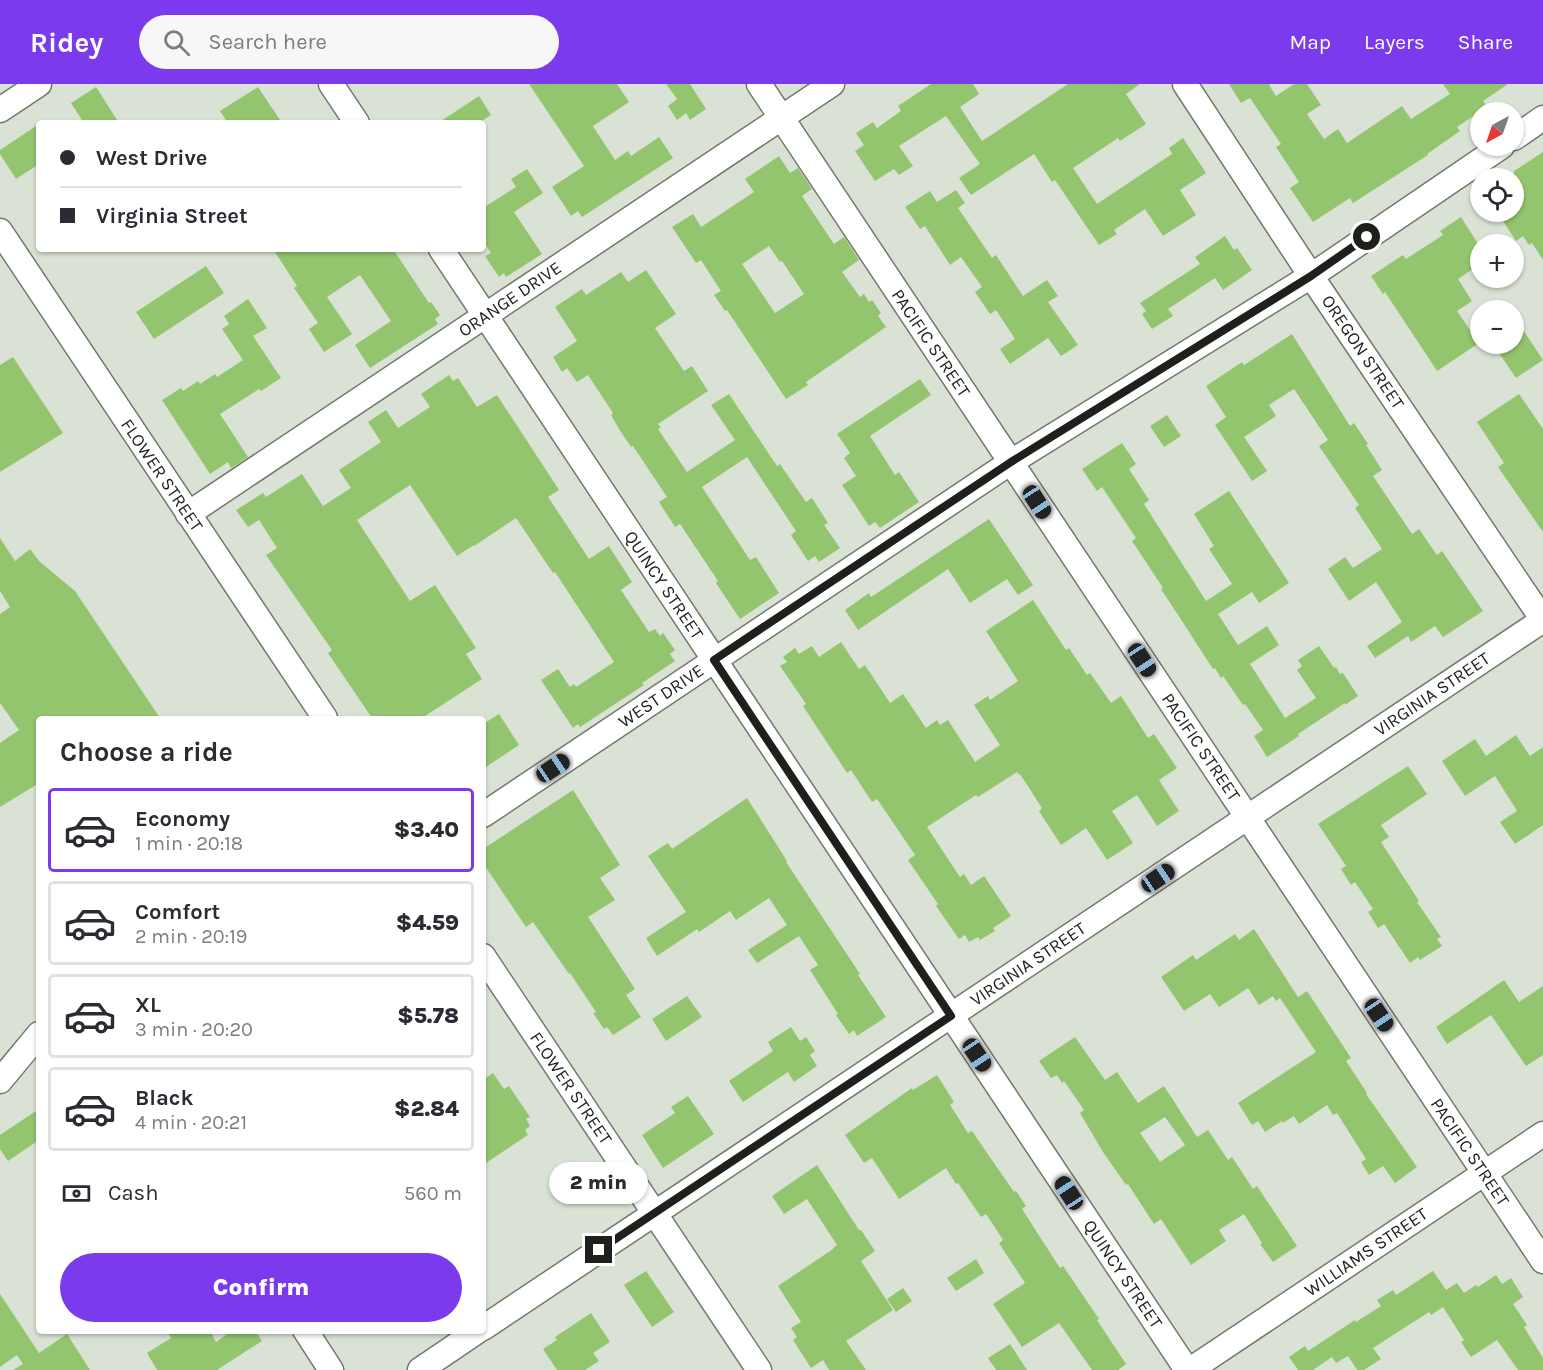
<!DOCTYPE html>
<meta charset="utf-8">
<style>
body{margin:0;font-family:Karla,sans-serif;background:#f7f7f7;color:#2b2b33;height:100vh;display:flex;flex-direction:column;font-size:22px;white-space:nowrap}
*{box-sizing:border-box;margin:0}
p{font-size:20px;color:#7c7c81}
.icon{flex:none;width:33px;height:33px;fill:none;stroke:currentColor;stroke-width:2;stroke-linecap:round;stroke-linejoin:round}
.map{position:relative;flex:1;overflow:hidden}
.side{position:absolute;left:36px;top:632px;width:450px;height:618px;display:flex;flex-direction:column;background:#fff;border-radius:6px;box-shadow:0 2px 4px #0004}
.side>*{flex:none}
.banner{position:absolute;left:36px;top:36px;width:450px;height:132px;border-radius:6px;box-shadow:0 2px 4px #0004;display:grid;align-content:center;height:132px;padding:0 24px;background:#fff}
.needle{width:39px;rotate:220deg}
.fabs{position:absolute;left:1470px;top:18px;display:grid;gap:12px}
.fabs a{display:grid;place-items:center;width:54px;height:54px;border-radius:50%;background:#fff;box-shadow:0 2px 4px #0004;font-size:30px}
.end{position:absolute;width:27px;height:27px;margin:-14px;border:8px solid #1d201b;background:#fff;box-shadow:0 0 0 3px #fff}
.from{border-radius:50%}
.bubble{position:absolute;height:42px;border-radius:21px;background:#fff;box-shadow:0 2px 4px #0004;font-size:20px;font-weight:800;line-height:42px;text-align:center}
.car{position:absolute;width:18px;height:36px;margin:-18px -9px;border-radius:8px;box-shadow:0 0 4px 2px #0007;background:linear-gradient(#222 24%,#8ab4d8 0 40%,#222 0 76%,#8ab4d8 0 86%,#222 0)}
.banner b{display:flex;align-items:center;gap:21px;height:57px;font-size:22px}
.banner b+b{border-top:2px solid #e1e1e2}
.banner i{width:15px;height:15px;background:#2b2b33}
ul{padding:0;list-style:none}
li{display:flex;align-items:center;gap:18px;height:84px;margin:0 12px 9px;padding:0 12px;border:3px solid #e1e1e2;border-radius:6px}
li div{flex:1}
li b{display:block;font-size:22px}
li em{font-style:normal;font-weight:800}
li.selected{border-color:#7c3aed}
li>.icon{width:54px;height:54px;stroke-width:1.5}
h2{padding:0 24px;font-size:27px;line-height:72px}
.pay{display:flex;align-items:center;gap:15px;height:66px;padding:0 24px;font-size:22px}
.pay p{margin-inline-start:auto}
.button{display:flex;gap:12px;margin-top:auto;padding:12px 24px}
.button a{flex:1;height:69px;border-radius:36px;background:#7c3aed;color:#fff;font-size:24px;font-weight:800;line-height:69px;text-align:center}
header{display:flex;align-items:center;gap:36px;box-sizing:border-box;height:84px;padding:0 30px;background:#7c3aed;color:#fff}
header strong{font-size:28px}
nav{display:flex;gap:33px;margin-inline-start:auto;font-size:21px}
.search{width:420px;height:54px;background:#f7f7f7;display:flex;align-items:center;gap:15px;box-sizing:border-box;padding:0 21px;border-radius:33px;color:#7c7c81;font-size:22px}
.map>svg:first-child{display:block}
.building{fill:#93c56f;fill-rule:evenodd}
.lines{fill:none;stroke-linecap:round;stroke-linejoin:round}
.minor-casing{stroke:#71796d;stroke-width:27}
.minor{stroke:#fff;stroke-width:24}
.route{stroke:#1d201b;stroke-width:8}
.labels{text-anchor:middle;stroke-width:4.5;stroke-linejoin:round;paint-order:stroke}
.street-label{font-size:18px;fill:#1d201b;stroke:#fff}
</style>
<header>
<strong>Ridey</strong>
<div class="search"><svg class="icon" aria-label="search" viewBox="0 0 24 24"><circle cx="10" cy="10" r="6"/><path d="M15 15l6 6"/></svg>Search here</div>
<nav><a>Map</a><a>Layers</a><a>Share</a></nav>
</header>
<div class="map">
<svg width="1543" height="1286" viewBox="0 0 1543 1286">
<rect width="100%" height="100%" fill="#dae2d5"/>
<!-- building -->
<path class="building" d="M529 0H617L629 18 593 42 615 76 628 67 631 72 659 53 673 74 582 133 578 127 571 132 552 103 584 82Z
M666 0H690L706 25 690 36 686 29 677 36 668 22 677 15Z
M931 0H973L979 10 960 23 982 57 1068 0H1140L1126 10 1146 40 1120 57 1118 54 1073 84 1097 120 1172 70 1169 64 1183 54 1206 89 1180 106 1196 131 1163 152 1145 125 1114 146 1117 150 1099 161 1055 96 1052 98 1034 70 971 111 959 94 980 80 946 32 899 62 913 82 899 91 894 85 875 97 855 67 864 61 856 49 873 38 877 44 901 27 898 22Z
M1229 0H1270L1269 1 1276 12 1294 0H1307L1321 21 1307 30 1324 55 1338 45 1347 59 1402 22 1411 35 1450 10 1443 0H1508L1483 17 1487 23 1457 43 1460 47 1427 70 1428 71 1353 119 1350 114 1313 138 1290 104 1299 98 1276 63 1281 60 1250 14 1241 19Z
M96 3 119 39H84L71 19Z
M258 3 282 39H228L220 27Z
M479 12 491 31 479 39H438Z
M39 40V80L16 95 0 70V66Z
M1543 68V176L1532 159 1529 161 1523 152 1516 157 1497 128H1514V87Z
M779 72 790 89 798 84 812 105 802 112 834 160 844 153 859 176 842 188 860 213 864 210 869 218 872 216 881 229 878 232 886 243 806 298 808 301 786 315 727 226 725 227 714 211 721 207 701 176 696 179 672 143 693 130 701 143 754 108 745 95ZM769 162 780 178 782 177 804 210 775 229 742 180Z
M527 85 543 109 514 128 542 170 506 193 504 189 499 193 485 172 491 169 483 157V124L516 103 511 95Z
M956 106 965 119 958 124 992 174 996 171 1023 212 1047 196 1058 212 1048 218 1078 261 1061 272 1048 254 1010 280 1000 265 1015 255 996 226 990 230 975 208 982 203 961 173 950 181 925 142 920 145 905 123 930 107 937 118Z
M1461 133 1480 163V180L1458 195 1472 217 1457 227 1479 259 1437 287 1385 208 1383 210 1371 192 1403 171 1406 175 1443 151 1440 147Z
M1225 152 1234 166 1237 164 1252 186 1223 206 1215 194 1168 225 1173 232 1152 245 1142 230 1146 227 1140 219 1200 180 1195 173Z
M273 165H393L429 219 431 218 440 231 435 235 438 240 370 284 355 261 391 237 360 191 327 213 352 250 324 268 309 245 318 239 294 204 297 202Z
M206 182 224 209 154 255 136 228Z
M646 186 676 230 655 244 684 287 692 282 708 307 658 340 661 343 658 345 687 388 735 356 711 321 729 310 777 382 780 380 806 418 812 414 828 439 824 441 840 464 819 478 815 472 808 477 791 451 796 447 747 373 702 403 750 476 756 473 779 509 740 535 716 499 718 497 680 440 675 443 659 418 667 413 633 362 631 363 619 345 611 331 613 329 588 291 577 298 567 284 562 288 553 273 577 257 555 223 582 205 586 211 621 188 628 198Z
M248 215 267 244 253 252 281 294 261 307 259 305 220 330 248 373 231 384 228 378 210 390 162 316 181 304 183 307 198 297 200 300 215 290 217 293 243 276 222 245 229 240 224 232Z
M1514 232 1543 276 1516 294 1493 260H1514Z
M1292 250 1350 342 1354 339 1368 360 1366 361 1382 386 1373 392 1412 450 1419 445 1437 471 1442 467 1483 527 1443 553 1435 542 1411 558 1408 552 1375 574 1367 562 1402 538 1376 498 1349 517 1328 485 1345 473 1353 484 1382 465 1355 424 1359 421 1319 362 1328 356 1294 305 1269 321 1276 332 1244 353 1267 387 1252 397 1215 341 1226 333 1206 302 1242 278 1244 281Z
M13 273 63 349 0 388V281Z
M449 291 453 297 458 294 477 323 497 311 559 406 548 413 589 475 609 462 632 498 621 506 649 548 655 545 660 552 663 549 675 566 670 570 675 577 642 599 644 601 580 643 578 640 573 644 541 596 558 585 570 603 574 600 576 603 614 578 555 488 553 489 516 434 474 462V461L457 472 410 401 357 436 410 517 435 501 476 564 466 570 482 595 422 634H372L328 569 332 566 266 471 277 464 259 436 248 443 236 426 263 409 266 413 302 390 323 422 351 404 339 386 381 358 368 338 386 326 398 344 430 323 421 310Z
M920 295 931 311 870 352 895 391 899 388 919 418 880 444 875 438 869 442 842 401 856 392 844 374 850 369 837 350Z
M1519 310 1543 345V448L1498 383 1504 379 1477 338Z
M1167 331 1181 352 1164 363 1150 342Z
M1122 359 1136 380 1129 385 1149 416 1144 420 1206 517 1232 500 1209 465 1214 462 1194 430 1229 407 1289 499 1259 519 1252 508 1218 530 1238 561 1267 542 1279 561 1250 580 1285 634 1316 614 1297 586 1302 582 1298 576 1319 562 1334 584 1336 583 1340 590 1343 589 1358 612 1345 621V619L1298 650 1299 652 1267 673 1254 652 1263 646 1245 620 1243 621 1223 592 1221 594 1215 584 1213 585 1180 534 1161 505 1163 504 1132 457 1136 454 1102 403 1097 407 1082 385Z
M989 435 1033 501 1018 511 1007 495 970 519 948 485 858 546 845 526 869 509 871 513Z
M0 454 15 477 30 465 39 477 75 507 160 634H39V699L0 723V659L19 646 0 619V530L10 523 0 507Z
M1033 516 1066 566 1069 564 1087 591 1090 589 1111 619 1121 612 1148 654 1154 650 1177 684 1159 696 1179 727 1157 742 1137 711 1112 727 1133 759 1107 776 1086 744 1061 761 1039 727 1042 724 1020 690 1019 691 1017 688 978 713 976 711 927 743 960 793 964 790 971 801 984 792 1011 832 993 844 995 847 980 856 978 853 969 858 965 851 959 855 936 822 938 820 908 776 915 771 877 715 872 718 851 686 847 689 803 622 806 620 780 582 787 578 783 573 795 564 799 570 812 562 819 573 841 558 859 585 865 581 890 619 903 610 926 644 937 636 940 641 948 636 975 678 1000 661 974 621 988 612 990 616 1018 597 986 547Z
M499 630 519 661 483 685V640Z
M1516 651 1530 672 1543 663V741L1515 760 1500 738 1517 727 1495 692 1465 712 1442 677 1475 655 1486 672Z
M1408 682 1427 710 1381 741 1389 753 1381 758 1419 817 1417 818 1441 853 1437 855 1442 862 1420 876 1418 873 1410 879 1384 840 1378 844 1368 828 1373 825 1355 798 1351 801 1341 785 1346 782 1318 740Z
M573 706 620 781 600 794 615 816 588 833 635 905 626 911 641 933 613 951 607 943 604 945 593 929 596 928 570 889 569 890 533 838 526 843 483 779V765Z
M747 714 787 777 786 778 860 890 858 891 886 933 857 952 854 946 849 950 836 931 838 930 810 886 818 881 799 852 757 879 748 866 787 841 769 814 736 836 730 827 699 848 697 845 657 872 646 854 686 828 648 772 668 759 672 765Z
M1254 845 1298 913 1307 907 1351 974 1346 977 1367 1009 1366 1010 1417 1083 1395 1099 1383 1082 1369 1091 1361 1078 1366 1075 1337 1029 1333 1031 1327 1021 1299 1040 1294 1032 1283 1039 1282 1037 1265 1048 1258 1037 1252 1041 1238 1019 1316 968 1280 914 1276 917 1273 912 1259 921 1248 904 1219 923 1210 910 1184 927 1161 893 1193 871 1196 876 1235 850 1239 856Z
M1504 896 1519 918 1543 902V971L1526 982 1491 931 1447 960 1436 943Z
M687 912 702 933 666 957 652 935Z
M791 943 800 957 806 953 815 967 810 971 817 982 794 998 788 988 743 1018 729 997 773 967 768 958Z
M1075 953 1105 996 1117 988 1138 1019 1164 1002 1197 1053 1208 1046 1228 1076 1232 1073 1253 1105 1257 1102 1297 1162 1273 1178 1260 1160 1262 1159 1244 1130 1219 1146 1226 1157 1191 1181 1161 1135 1154 1140 1128 1100 1126 1101 1103 1068 1080 1029 1084 1026 1064 997 1062 999 1057 991 1051 994 1039 977ZM1165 1033 1185 1061 1160 1078 1140 1049Z
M493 989 504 1005 509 1002 530 1033 526 1035 530 1042 525 1046 528 1051 483 1081V996Z
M937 991 954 1018 950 1021 968 1049 972 1047 1014 1108 1016 1107 1026 1122 1022 1125 1060 1184 1063 1182 1099 1235 1097 1236 1126 1280 1118 1286H1092L1059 1239 1022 1263 993 1220 1025 1199 999 1159 1003 1156 986 1130 981 1133 958 1099 956 1100 946 1084 899 1115 872 1074 864 1079 845 1051 912 1004 913 1006Z
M688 1012 714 1050 663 1084 642 1051 675 1029 671 1023Z
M39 1025V1056L8 1077 0 1065V1051Z
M817 1081 859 1146H861L875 1167 861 1177 893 1226 846 1257 866 1286H829L823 1276 811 1284 793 1256 797 1253 791 1244 801 1238 778 1202 833 1165V1164L837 1161 807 1115 784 1130 772 1112Z
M976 1175 984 1189 956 1207 947 1194Z
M646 1187 674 1228 652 1243 624 1201Z
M1433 1187 1446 1206 1457 1199 1464 1209 1476 1201 1478 1203 1496 1191 1502 1200 1511 1194 1523 1213 1513 1220 1527 1241 1524 1243 1543 1274V1286H1518L1497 1256 1471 1273 1461 1258 1464 1256 1443 1223 1431 1231 1429 1228 1373 1264 1381 1275 1364 1286H1357L1348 1272 1336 1279 1332 1273 1313 1286H1298L1289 1273 1305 1262 1308 1267 1355 1236 1356 1238 1381 1222 1377 1216 1393 1206 1396 1211Z
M903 1204 912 1217 896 1228 887 1215Z
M0 1210 39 1269 67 1250 90 1286H13L23 1280 17 1271 0 1283Z
M591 1229 610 1258 593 1269 599 1277 585 1286H557L543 1265 557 1256 555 1253Z
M167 1246H210L216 1258 233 1246H255L262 1257 217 1286H157L147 1269 171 1254Z
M1010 1260 1027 1286H996L988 1274Z"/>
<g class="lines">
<defs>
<path id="minor" d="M331 0 357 39
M759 0 1543 1177
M1185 0 1311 192 1543 536
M0 26 39 0
M1514 54 1543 34
M0 147 325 634
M441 165 1187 1286
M188 430 832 0
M483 731 1011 378 1311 192 1502 62
M483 872 759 1286
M0 997 39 950
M483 1244 1543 536
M305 1246 331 1286
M420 1286 479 1246
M1190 1286 1543 1050"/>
</defs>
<!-- minor casing -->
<use href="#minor" class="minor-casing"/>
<!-- minor -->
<use href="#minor" class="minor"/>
</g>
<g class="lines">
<!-- route -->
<path class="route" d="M599 1166 951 932 714 576 1011 378 1311 192 1367 153"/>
</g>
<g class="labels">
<!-- street labels -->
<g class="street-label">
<text transform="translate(510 215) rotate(-34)" y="6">ORANGE DRIVE</text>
<text transform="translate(931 259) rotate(56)" y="6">PACIFIC STREET</text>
<text transform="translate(1363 268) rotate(56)" y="6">OREGON STREET</text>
<text transform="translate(162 391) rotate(56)" y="6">FLOWER STREET</text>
<text transform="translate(664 501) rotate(56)" y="6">QUINCY STREET</text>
<text transform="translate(1432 610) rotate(-34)" y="6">VIRGINIA STREET</text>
<text transform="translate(661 612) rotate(-34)" y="6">WEST DRIVE</text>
<text transform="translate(1201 663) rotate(56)" y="6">PACIFIC STREET</text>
<text transform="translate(1028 880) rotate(-34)" y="6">VIRGINIA STREET</text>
<text transform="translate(571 1004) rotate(56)" y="6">FLOWER STREET</text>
<text transform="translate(1470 1068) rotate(56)" y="6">PACIFIC STREET</text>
<text transform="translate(1366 1168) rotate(-34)" y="6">WILLIAMS STREET</text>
<text transform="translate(1123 1190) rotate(56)" y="6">QUINCY STREET</text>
</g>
</g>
</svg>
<div class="fabs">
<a><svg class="needle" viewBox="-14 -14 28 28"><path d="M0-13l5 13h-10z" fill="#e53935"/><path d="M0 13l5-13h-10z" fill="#7c7c81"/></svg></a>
<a><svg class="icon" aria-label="locate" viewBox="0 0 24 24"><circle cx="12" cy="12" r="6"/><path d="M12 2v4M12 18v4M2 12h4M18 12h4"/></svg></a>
<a>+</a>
<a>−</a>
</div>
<i class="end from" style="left:1367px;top:153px"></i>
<i class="end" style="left:599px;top:1166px"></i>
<div class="bubble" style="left:549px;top:1078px;width:99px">2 min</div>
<i class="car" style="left:1037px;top:418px;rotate:147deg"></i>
<i class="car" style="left:1142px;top:576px;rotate:147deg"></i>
<i class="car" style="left:553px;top:684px;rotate:56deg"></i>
<i class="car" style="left:1158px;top:794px;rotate:56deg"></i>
<i class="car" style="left:1379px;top:931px;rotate:146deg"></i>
<i class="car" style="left:977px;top:971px;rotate:146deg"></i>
<i class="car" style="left:1069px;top:1109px;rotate:327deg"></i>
<div class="banner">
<b><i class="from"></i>West Drive</b>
<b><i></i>Virginia Street</b>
</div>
<section class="side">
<h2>Choose a ride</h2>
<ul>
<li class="selected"><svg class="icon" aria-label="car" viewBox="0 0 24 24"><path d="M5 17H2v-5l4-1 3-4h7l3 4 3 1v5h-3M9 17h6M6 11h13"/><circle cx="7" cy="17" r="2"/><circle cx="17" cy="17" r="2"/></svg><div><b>Economy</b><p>1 min · 20:18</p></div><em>$3.40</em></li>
<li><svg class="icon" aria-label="car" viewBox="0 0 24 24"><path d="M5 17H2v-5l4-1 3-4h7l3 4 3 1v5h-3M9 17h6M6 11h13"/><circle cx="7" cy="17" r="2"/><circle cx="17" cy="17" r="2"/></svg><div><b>Comfort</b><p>2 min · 20:19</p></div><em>$4.59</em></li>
<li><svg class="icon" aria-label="car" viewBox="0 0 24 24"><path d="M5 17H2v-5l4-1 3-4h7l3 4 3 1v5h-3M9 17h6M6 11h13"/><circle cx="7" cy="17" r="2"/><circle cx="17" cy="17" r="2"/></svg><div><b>XL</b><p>3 min · 20:20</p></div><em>$5.78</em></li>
<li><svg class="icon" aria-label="car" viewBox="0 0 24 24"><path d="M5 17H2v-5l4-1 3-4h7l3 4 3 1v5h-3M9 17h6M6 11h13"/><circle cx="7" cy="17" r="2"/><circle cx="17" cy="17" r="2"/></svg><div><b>Black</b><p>4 min · 20:21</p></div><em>$2.84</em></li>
</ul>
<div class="pay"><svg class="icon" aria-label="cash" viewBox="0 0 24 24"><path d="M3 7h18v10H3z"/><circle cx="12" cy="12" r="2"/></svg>Cash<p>560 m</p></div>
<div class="button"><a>Confirm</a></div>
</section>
</div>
